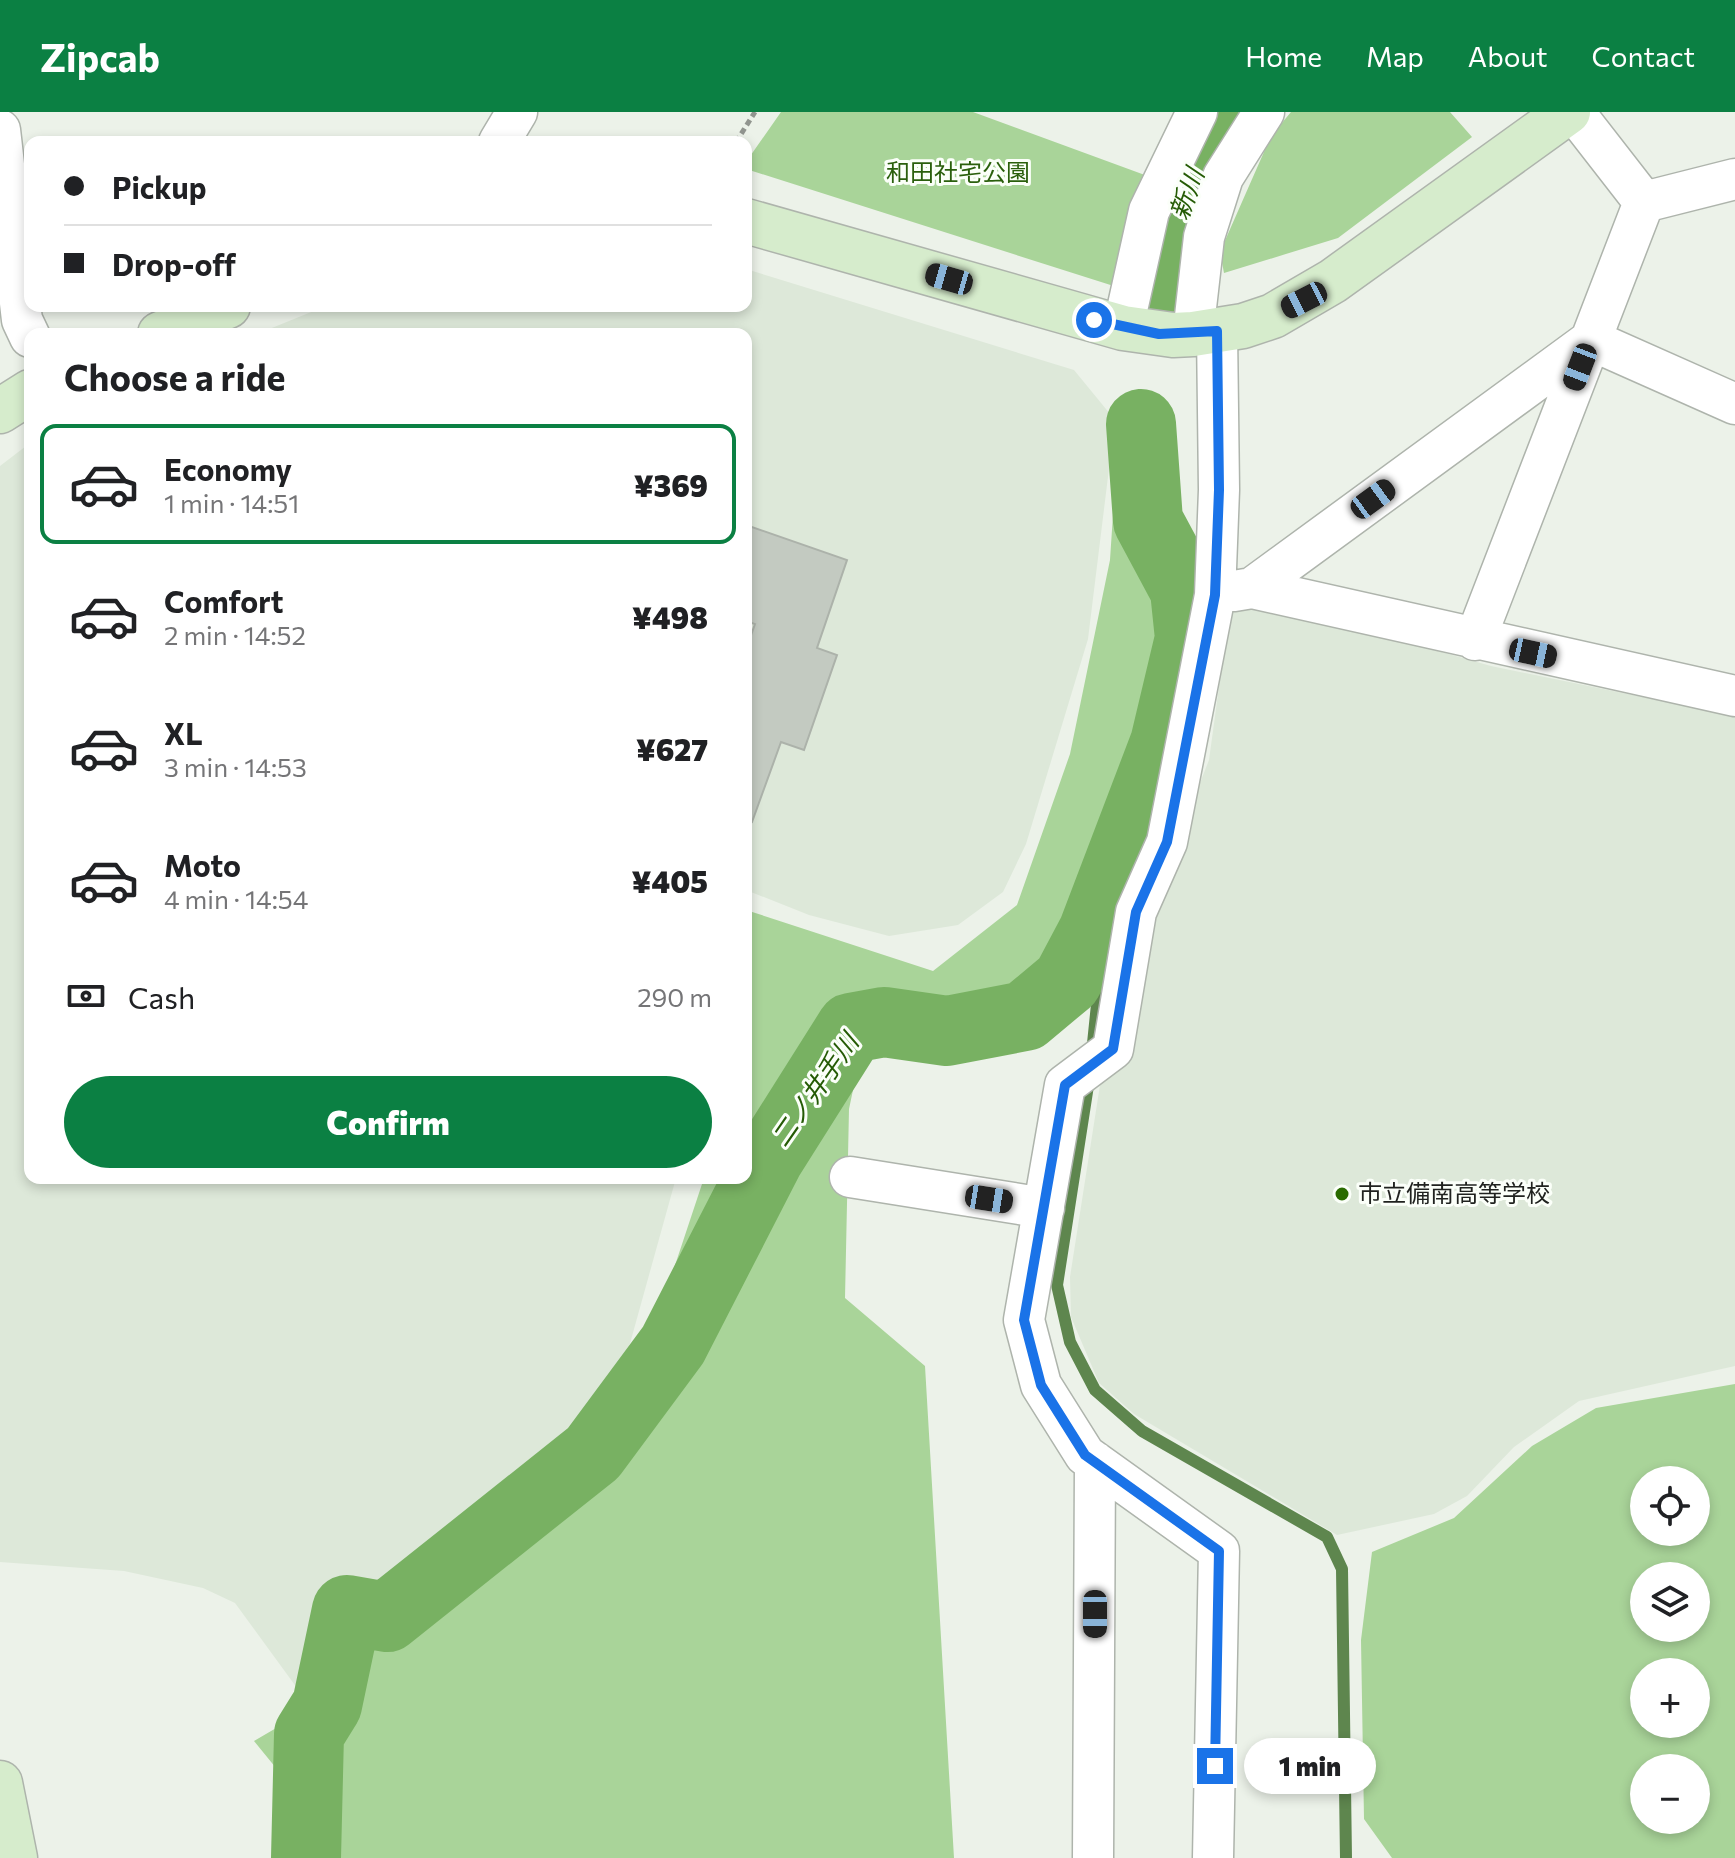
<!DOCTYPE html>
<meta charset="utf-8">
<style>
body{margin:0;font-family:Commissioner,"Noto Sans JP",sans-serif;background:#f6f6f6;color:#202124;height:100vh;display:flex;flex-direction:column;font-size:30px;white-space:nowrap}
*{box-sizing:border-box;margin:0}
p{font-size:26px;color:#757577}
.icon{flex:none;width:44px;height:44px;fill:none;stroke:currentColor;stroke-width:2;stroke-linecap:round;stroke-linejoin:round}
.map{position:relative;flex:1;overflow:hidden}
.sheet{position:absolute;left:24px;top:216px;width:728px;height:856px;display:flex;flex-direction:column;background:#fff;border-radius:16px;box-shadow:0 4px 12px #0003}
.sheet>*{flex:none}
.top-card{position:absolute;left:24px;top:24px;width:728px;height:176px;border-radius:16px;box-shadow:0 4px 12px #0003;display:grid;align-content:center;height:176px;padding:0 40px;background:#fff}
.controls{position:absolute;left:1630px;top:1354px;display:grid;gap:16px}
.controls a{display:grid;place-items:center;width:80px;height:80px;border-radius:50%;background:#fff;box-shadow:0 4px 12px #0003;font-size:40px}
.end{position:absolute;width:36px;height:36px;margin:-18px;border:10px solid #1a73e8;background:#fff;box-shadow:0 0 0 4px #fff}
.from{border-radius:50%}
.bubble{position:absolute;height:56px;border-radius:28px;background:#fff;box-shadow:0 4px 12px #0003;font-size:26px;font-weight:800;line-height:56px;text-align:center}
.car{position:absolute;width:24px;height:48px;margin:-24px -12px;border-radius:10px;box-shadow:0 0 6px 2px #0007;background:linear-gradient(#222 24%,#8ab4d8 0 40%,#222 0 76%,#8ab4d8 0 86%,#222 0)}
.top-card b{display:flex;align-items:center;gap:28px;height:76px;font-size:30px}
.top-card b+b{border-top:2px solid #e0e0e0}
.top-card i{width:20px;height:20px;background:#202124}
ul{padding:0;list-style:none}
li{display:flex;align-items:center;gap:24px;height:120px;margin:0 16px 12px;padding:0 24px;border:4px solid transparent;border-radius:16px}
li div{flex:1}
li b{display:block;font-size:30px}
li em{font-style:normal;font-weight:800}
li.active{border-color:#0b8043}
li>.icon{width:72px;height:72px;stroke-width:1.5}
h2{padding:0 40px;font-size:36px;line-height:96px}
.pay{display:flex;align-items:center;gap:20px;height:88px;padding:0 40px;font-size:30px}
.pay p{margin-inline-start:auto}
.cta{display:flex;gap:16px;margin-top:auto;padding:16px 40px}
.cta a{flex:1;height:92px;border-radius:48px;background:#0b8043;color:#fff;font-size:32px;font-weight:800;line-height:92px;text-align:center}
header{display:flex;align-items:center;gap:48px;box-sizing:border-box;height:112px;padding:0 40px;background:#0b8043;color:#fff}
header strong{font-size:38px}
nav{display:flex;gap:44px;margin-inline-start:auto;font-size:28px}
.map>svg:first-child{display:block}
.built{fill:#dde8d9}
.green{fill:#a9d499;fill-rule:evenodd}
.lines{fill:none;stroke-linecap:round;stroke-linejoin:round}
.stream{stroke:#5e864e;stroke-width:12}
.river{stroke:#78b162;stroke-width:70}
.building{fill:#c3cac1;stroke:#acb2aa;stroke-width:2}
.street-casing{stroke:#aeb4ac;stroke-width:43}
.secondary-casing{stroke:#aeb4ac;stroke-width:47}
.path{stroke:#91958f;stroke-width:5;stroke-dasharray:6 4;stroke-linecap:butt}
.street{stroke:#fff;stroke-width:40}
.secondary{stroke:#d6eccc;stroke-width:44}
.route{stroke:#1a73e8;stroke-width:10}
.poi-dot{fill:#2a6b00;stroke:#fbfff9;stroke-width:3}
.labels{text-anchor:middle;stroke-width:6;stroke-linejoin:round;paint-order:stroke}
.park-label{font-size:24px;fill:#2a5f0c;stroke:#fbfff9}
.poi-label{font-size:24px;fill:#20221f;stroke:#fbfff9;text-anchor:start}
.water-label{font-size:26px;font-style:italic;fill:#255b05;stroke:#fbfff9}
</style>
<header>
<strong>Zipcab</strong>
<nav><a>Home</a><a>Map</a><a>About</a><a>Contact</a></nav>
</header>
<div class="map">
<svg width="1735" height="1746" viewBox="0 0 1735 1746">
<rect width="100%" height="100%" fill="#ecf2e9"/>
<!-- built -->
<path class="built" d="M746 157 1074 258 1115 308 1088 527 1026 732 1003 780 958 813 889 824 809 803 746 778V222H257L326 194H746Z
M30 331V1066H676L614 1289 363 1486 346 1474 338 1488 315 1582 297 1576 235 1491 203 1476 124 1459 0 1450V354Z
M1235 496 1307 502 1491 554 1735 604V1254L1579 1289 1514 1335 1467 1384 1434 1402 1337 1423 1134 1302 1099 1271 1071 1205 1070 1165 1100 973 1132 943 1149 801 1209 648 1219 575 1224 502Z"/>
<!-- green -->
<path class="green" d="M781 0H973L1153 66 1120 176 746 57V50Z
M1291 0H1450L1472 25 1338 126 1224 161 1220 140 1271 24Z
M1120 297 1150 314 1158 372 1178 384 1174 531 1080 815 1026 884 953 900 871 893 849 997 845 1186 925 1254 954 1746H273L276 1656 254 1629 307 1598 367 1532 608 1355 704 1066H746V798L933 859 1017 793 1070 642 1110 448Z
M1735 1272V1746H1392L1364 1707 1361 1528 1372 1440 1454 1406 1532 1334 1596 1296ZM1644 1368H1696V1420H1644ZM1644 1464H1696V1516H1644ZM1644 1560H1696V1612H1644ZM1644 1656H1696V1708H1644Z"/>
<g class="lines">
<!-- stream -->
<path class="stream" d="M1092 941 1099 873 1093 820
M1089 967 1057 1173 1070 1230 1095 1278 1142 1319 1327 1425 1342 1457 1346 1746"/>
<!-- river -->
<path class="river" d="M1160 168 1188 69 1224 0
M306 1746 309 1622 327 1593 347 1498 387 1505 593 1341 673 1233 769 1046 851 916 884 910 947 919 1025 904 1067 869 1093 820 1165 631 1190 526 1185 478 1148 409 1141 312"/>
</g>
<!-- building -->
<path class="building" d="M746 413 847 448 817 536 837 543 804 638 781 630 752 710 746 708V537L755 512 746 509Z"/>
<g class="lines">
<defs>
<path id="street" d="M1574 0 1644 90
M0 18 22 208 30 225
M499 30 517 0
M1123 216 1149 99 1197 0
M1193 222 1204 125 1223 65 1264 0
M1252 476 1591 228 1735 292
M1234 479 1252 476 1735 584
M1475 528 1644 90 1735 67
M850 1065 1044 1096
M1093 1746 1095 1350
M1213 1746 1219 1439 1085 1343 1041 1273 1024 1208 1065 973 1113 937 1136 800 1167 730 1215 483 1219 378 1217 219"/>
<path id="secondary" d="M746 109 1123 216 1173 223 1193 222 1243 214 1273 204 1333 169 1568 0
M160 222 228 194
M0 299 30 280
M0 1671 15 1746"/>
</defs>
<!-- street casing -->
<use href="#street" class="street-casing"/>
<!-- secondary casing -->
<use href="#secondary" class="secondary-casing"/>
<!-- path -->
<path class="path" d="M736 30 755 0"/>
<!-- street -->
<use href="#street" class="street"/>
<!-- secondary -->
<use href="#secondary" class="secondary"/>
</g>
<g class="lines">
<!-- route -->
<path class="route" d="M1094 208 1159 222 1217 219 1219 378 1215 483 1167 730 1136 800 1113 937 1065 973 1024 1208 1041 1273 1085 1343 1219 1439 1215 1654"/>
</g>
<!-- markers -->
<circle class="poi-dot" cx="1342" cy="1082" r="8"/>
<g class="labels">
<!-- park labels -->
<g class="park-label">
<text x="958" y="69">和田社宅公園</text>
</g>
<!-- poi labels -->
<g class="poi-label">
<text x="1358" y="1090">市立備南高等学校</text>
</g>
<!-- water labels -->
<g class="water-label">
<text transform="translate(1187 82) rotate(-70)" y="9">新川</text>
<text transform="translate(815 978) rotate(-55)" y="9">二ノ井手川</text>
</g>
</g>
</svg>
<div class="controls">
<a><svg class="icon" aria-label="locate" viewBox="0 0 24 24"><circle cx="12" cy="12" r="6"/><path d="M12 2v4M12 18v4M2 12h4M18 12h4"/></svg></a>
<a><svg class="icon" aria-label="layers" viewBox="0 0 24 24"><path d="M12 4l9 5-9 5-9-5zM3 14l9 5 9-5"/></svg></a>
<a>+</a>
<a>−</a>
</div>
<i class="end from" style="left:1094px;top:208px"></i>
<i class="end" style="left:1215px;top:1654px"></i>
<div class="bubble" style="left:1244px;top:1626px;width:132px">1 min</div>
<i class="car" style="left:949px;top:167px;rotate:286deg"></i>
<i class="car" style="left:1304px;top:188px;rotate:243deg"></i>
<i class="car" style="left:1580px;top:255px;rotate:201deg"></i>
<i class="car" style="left:1373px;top:387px;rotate:54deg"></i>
<i class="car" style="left:1533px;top:541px;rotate:102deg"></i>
<i class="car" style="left:989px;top:1087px;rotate:99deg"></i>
<i class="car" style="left:1095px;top:1502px;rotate:180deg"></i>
<div class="top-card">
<b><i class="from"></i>Pickup</b>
<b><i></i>Drop-off</b>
</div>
<section class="sheet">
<h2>Choose a ride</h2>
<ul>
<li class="active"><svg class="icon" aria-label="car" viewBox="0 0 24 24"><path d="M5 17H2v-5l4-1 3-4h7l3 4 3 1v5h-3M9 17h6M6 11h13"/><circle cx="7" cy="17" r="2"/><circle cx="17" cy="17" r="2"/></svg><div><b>Economy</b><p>1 min · 14:51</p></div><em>¥369</em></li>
<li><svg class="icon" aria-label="car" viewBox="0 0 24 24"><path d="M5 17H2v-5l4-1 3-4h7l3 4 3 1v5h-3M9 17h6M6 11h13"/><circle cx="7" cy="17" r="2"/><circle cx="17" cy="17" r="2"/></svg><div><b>Comfort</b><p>2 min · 14:52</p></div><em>¥498</em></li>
<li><svg class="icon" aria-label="car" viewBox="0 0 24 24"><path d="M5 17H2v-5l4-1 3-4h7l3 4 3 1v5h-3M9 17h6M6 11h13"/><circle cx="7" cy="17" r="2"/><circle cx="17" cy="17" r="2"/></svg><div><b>XL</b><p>3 min · 14:53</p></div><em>¥627</em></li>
<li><svg class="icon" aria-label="car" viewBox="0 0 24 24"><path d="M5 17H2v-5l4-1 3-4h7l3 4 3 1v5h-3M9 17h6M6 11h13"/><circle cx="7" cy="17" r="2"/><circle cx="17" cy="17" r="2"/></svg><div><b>Moto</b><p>4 min · 14:54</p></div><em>¥405</em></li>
</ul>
<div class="pay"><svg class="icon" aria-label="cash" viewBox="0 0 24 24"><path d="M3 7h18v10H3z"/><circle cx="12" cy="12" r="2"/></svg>Cash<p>290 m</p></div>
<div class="cta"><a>Confirm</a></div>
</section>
</div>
